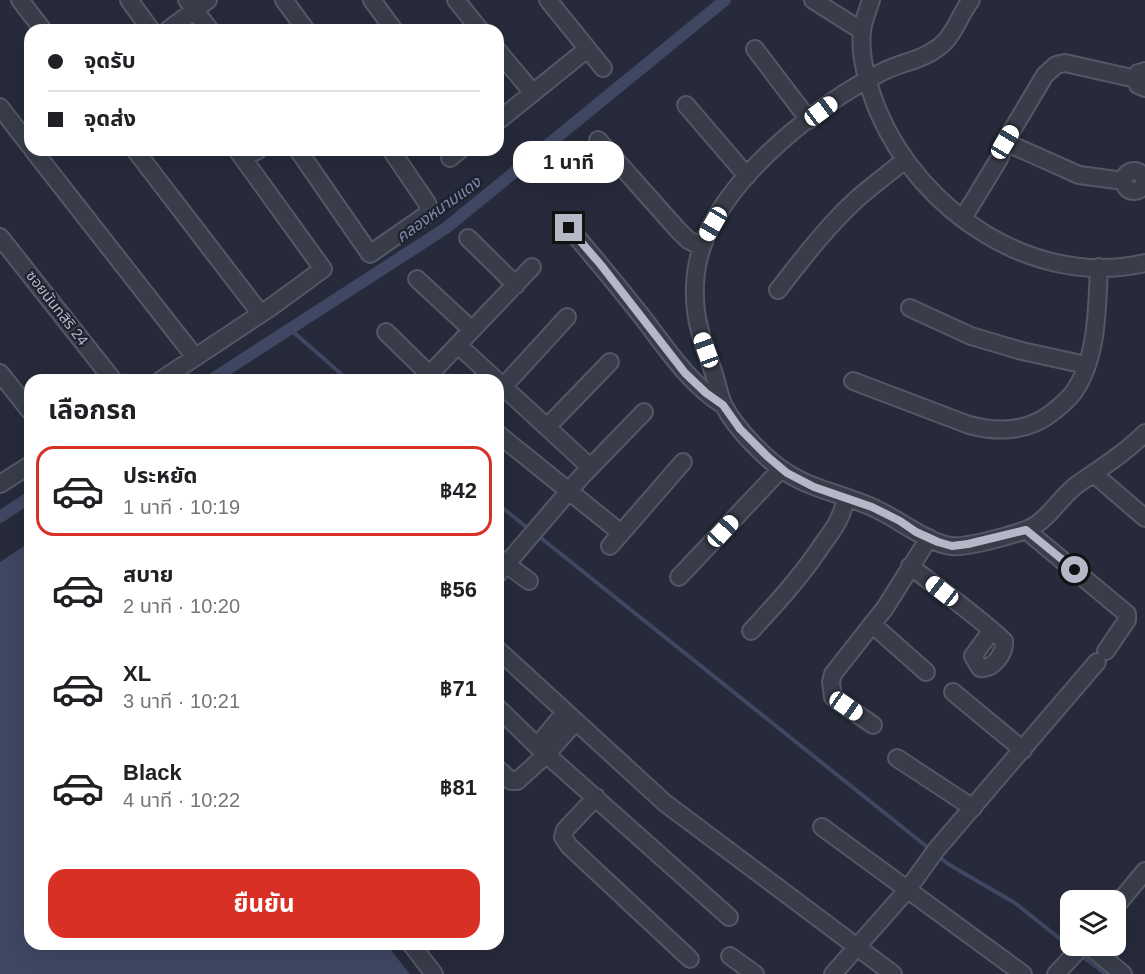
<!DOCTYPE html>
<html lang="th">
<meta charset="utf-8">
<style>
body{margin:0;font-family:Arial,"Noto Sans Thai",sans-serif;background:#f2f2f2;color:#202124;height:100vh;display:flex;flex-direction:column;font-size:22px;white-space:nowrap}
*{box-sizing:border-box;margin:0}
p{font-size:20px;color:#757577}
.icon{flex:none;width:33px;height:33px;fill:none;stroke:currentColor;stroke-width:2;stroke-linecap:round;stroke-linejoin:round}
.map{position:relative;flex:1;overflow:hidden}
.sheet{position:absolute;left:24px;top:374px;width:480px;height:576px;display:flex;flex-direction:column;background:#fff;border-radius:18px;box-shadow:0 6px 24px #0002}
.sheet>*{flex:none}
.hud{position:absolute;left:24px;top:24px;width:480px;height:132px;border-radius:18px;box-shadow:0 6px 24px #0002;display:grid;align-content:center;height:132px;padding:0 24px;background:#fff}
.controls{position:absolute;left:1060px;top:890px;display:grid;gap:12px}
.controls a{display:grid;place-items:center;width:66px;height:66px;border-radius:12px;background:#fff;box-shadow:0 6px 24px #0002;font-size:30px}
.end{position:absolute;width:27px;height:27px;margin:-14px;border:8px solid #b5b8c6;background:#111;box-shadow:0 0 0 3px #111}
.from{border-radius:50%}
.bubble{position:absolute;height:42px;border-radius:18px;background:#fff;box-shadow:0 6px 24px #0002;font-size:20px;font-weight:700;line-height:42px;text-align:center}
.car{position:absolute;width:18px;height:36px;margin:-18px -9px;border-radius:8px;box-shadow:0 0 4px 2px #0007;background:linear-gradient(#fff 24%,#345 0 40%,#fff 0 76%,#345 0 86%,#fff 0)}
.hud b{display:flex;align-items:center;gap:21px;height:57px;font-size:22px}
.hud b+b{border-top:2px solid #e0e0e0}
.hud i{width:15px;height:15px;background:#202124}
ul{padding:0;list-style:none}
li{display:flex;align-items:center;gap:18px;height:90px;margin:0 12px 9px;padding:0 12px;border:3px solid transparent;border-radius:18px}
li div{flex:1}
li b{display:block;font-size:22px}
li em{font-style:normal;font-weight:700}
li.selected{border-color:#d93025}
li>.icon{width:54px;height:54px;stroke-width:1.5}
h2{padding:0 24px;font-size:27px;line-height:72px}
.primary-button{display:flex;gap:12px;margin-top:auto;padding:12px 24px}
.primary-button a{flex:1;height:69px;border-radius:18px;background:#d93025;color:#fff;font-size:24px;font-weight:700;line-height:69px;text-align:center}
.map>svg:first-child{display:block}
.water{fill:#3f4763}
.lines{fill:none;stroke-linecap:round;stroke-linejoin:round}
.stream{stroke:#3f4763;stroke-width:4}
.canal{stroke:#3f4763;stroke-width:12}
.minor-casing{stroke:#545865;stroke-width:20}
.minor{stroke:#393d4a;stroke-width:16}
.route{stroke:#b5b8c6;stroke-width:8}
.labels{text-anchor:middle;stroke-width:4.5;stroke-linejoin:round;paint-order:stroke}
.street-label{font-size:15px;fill:#b5b8c6;stroke:#1e222f}
.water-label{font-size:16px;font-style:italic;fill:#8089aa;stroke:#1e222f}
</style>
<div class="map">
<svg width="1145" height="974" viewBox="0 0 1145 974">
<rect width="100%" height="100%" fill="#262a3a"/>
<!-- water -->
<path class="water" d="M30 542V944H386L410 974H0V562Z"/>
<g class="lines">
<!-- stream -->
<path class="stream" d="M290 329 348 380
M498 504 530 530
M536 534 931 850
M937 855 948 864 1015 903 1073 949
M1079 954 1106 974"/>
<!-- canal -->
<path class="canal" d="M211 380 446 228 725 0
M0 517 30 497"/>
<defs>
<path id="minor" d="M20 0 43 30
M129 0 151 30
M187 0 210 30
M284 0 306 30
M372 0 394 30
M456 0 480 30
M548 0 603 68
M813 0 862 31
M871 0C868 10 863 21 862 31 859 57 868 86 878 111 920 211 1034 289 1145 263
M971 0C960 14 954 36 939 47 921 61 901 62 882 72 818 104 733 172 705 239 693 267 692 302 700 331 703 345 709 358 713 371 717 382 719 396 724 406 736 429 767 461 789 474 816 491 848 495 876 509 898 519 928 543 951 546 966 548 1025 533 1037 524 1053 513 1062 495 1078 484 1101 468 1125 453 1145 433
M168 30 208 0
M755 49 809 120
M498 51 533 93
M1145 71 1138 73 1136 79 1138 85 1145 88
M686 105 747 176
M0 107 30 146
M498 121 586 50
M598 140 678 230 688 240 702 247
M1005 142 1079 175 1124 181
M33 150 195 357
M135 150 260 313
M298 150 370 254 426 215 429 209 427 203 391 150
M254 152 258 150
M450 158 460 150
M1124 181a10 10 0 1 1 20 0a10 10 0 1 1-20 0Z
M963 218 999 159 1005 142 1045 75 1056 65 1065 63 1136 79
M569 228C593 256 617 285 640 314 665 346 688 383 723 405
M0 237 113 380
M468 238 516 285
M417 279 472 330
M778 290C803 258 828 225 858 198 873 185 889 173 905 160
M910 308 971 336 1022 351 1086 365
M386 332 435 380
M458 345 496 380
M0 373 30 411
M430 374 532 267
M161 380 271 307 323 269 237 150
M853 381 969 425C999 433 1028 432 1053 412 1060 406 1068 400 1073 393 1098 359 1097 307 1099 267
M498 382 590 467
M503 387 567 317
M547 427 610 362
M498 434 621 533
M1094 474 1145 518
M0 484 30 465
M1026 530 1127 614V620L1106 651
M610 546 683 462
M498 558 529 581
M910 566C942 591 975 614 1004 641 1005 653 993 670 980 668L973 656 992 630
M498 574 581 477 644 412
M679 577 781 469
M872 624 926 672
M751 631C775 605 798 580 818 551 832 530 840 524 846 498
M498 650 665 803 893 974
M953 692 1023 750
M498 708 537 746 565 712
M873 725 833 697 831 682 833 674 885 608 929 538
M537 746 729 917
M897 758 973 808
M498 769 511 781H517L547 754 576 721
M596 797 565 830 563 837 569 846 690 959
M822 827 1023 974
M1116 906 1145 871
M411 944 434 974
M1088 945 1123 974
M730 956 755 974
M833 974 908 889 936 850 1097 662
M1056 974 1083 945"/>
</defs>
<!-- minor casing -->
<use href="#minor" class="minor-casing"/>
<!-- minor -->
<use href="#minor" class="minor"/>
</g>
<g class="lines">
<!-- route -->
<path class="route" d="M569 228 601 265 685 373 706 393 723 405 740 429 768 457 787 473 814 487 872 507 900 521 916 532 938 542 952 546 968 544 1026 530 1075 570"/>
</g>
<g class="labels">
<!-- street labels -->
<g class="street-label">
<text transform="translate(57 308) rotate(52)" y="5">ซอยนันทสิริ 24</text>
</g>
<!-- water labels -->
<g class="water-label">
<text transform="translate(438 209) rotate(-36)" y="6">คลองหนามแดง</text>
</g>
</g>
</svg>
<div class="controls">
<a><svg class="icon" aria-label="layers" viewBox="0 0 24 24"><path d="M12 4l9 5-9 5-9-5zM3 14l9 5 9-5"/></svg></a>
</div>
<i class="end from" style="left:1075px;top:570px"></i>
<i class="end" style="left:569px;top:228px"></i>
<div class="bubble" style="left:513px;top:141px;width:111px">1 นาที</div>
<i class="car" style="left:821px;top:111px;rotate:53deg"></i>
<i class="car" style="left:1005px;top:142px;rotate:31deg"></i>
<i class="car" style="left:713px;top:224px;rotate:210deg"></i>
<i class="car" style="left:706px;top:350px;rotate:340deg"></i>
<i class="car" style="left:723px;top:531px;rotate:43deg"></i>
<i class="car" style="left:942px;top:591px;rotate:308deg"></i>
<i class="car" style="left:846px;top:706px;rotate:125deg"></i>
<div class="hud">
<b><i class="from"></i>จุดรับ</b>
<b><i></i>จุดส่ง</b>
</div>
<section class="sheet">
<h2>เลือกรถ</h2>
<ul>
<li class="selected"><svg class="icon" aria-label="car" viewBox="0 0 24 24"><path d="M5 17H2v-5l4-1 3-4h7l3 4 3 1v5h-3M9 17h6M6 11h13"/><circle cx="7" cy="17" r="2"/><circle cx="17" cy="17" r="2"/></svg><div><b>ประหยัด</b><p>1 นาที · 10:19</p></div><em>฿42</em></li>
<li><svg class="icon" aria-label="car" viewBox="0 0 24 24"><path d="M5 17H2v-5l4-1 3-4h7l3 4 3 1v5h-3M9 17h6M6 11h13"/><circle cx="7" cy="17" r="2"/><circle cx="17" cy="17" r="2"/></svg><div><b>สบาย</b><p>2 นาที · 10:20</p></div><em>฿56</em></li>
<li><svg class="icon" aria-label="car" viewBox="0 0 24 24"><path d="M5 17H2v-5l4-1 3-4h7l3 4 3 1v5h-3M9 17h6M6 11h13"/><circle cx="7" cy="17" r="2"/><circle cx="17" cy="17" r="2"/></svg><div><b>XL</b><p>3 นาที · 10:21</p></div><em>฿71</em></li>
<li><svg class="icon" aria-label="car" viewBox="0 0 24 24"><path d="M5 17H2v-5l4-1 3-4h7l3 4 3 1v5h-3M9 17h6M6 11h13"/><circle cx="7" cy="17" r="2"/><circle cx="17" cy="17" r="2"/></svg><div><b>Black</b><p>4 นาที · 10:22</p></div><em>฿81</em></li>
</ul>
<div class="primary-button"><a>ยืนยัน</a></div>
</section>
</div>
